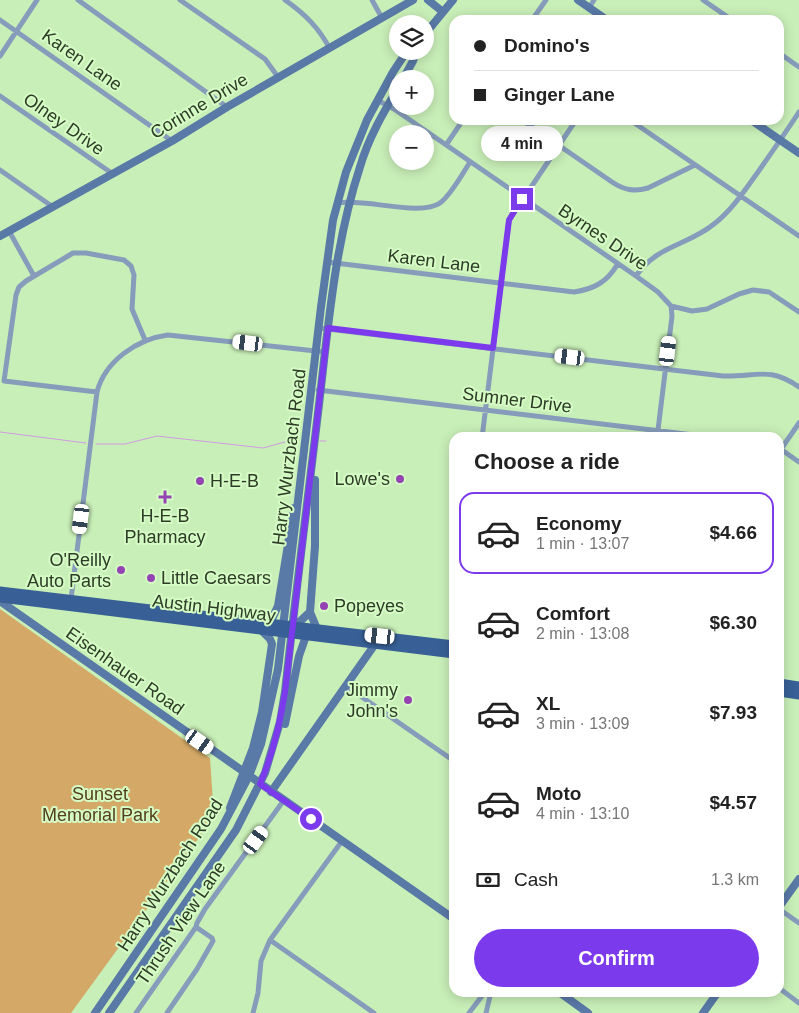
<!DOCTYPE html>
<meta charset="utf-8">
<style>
body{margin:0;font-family:Helvetica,sans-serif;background:#f2f2f2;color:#222;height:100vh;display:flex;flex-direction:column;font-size:19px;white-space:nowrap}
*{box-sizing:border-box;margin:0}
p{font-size:16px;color:#767676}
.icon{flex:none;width:28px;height:28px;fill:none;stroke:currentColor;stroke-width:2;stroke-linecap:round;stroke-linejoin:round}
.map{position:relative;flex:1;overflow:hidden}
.sheet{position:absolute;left:449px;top:432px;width:335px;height:565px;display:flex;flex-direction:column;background:#fff;border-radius:15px;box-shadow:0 2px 12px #0003}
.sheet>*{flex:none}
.guide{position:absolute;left:449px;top:15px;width:335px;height:110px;border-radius:15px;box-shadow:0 2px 12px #0003;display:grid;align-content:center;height:110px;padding:0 25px;background:#fff}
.fabs{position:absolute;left:389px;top:15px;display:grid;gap:10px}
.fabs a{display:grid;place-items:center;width:45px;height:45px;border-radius:50%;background:#fff;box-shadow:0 2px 12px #0003;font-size:25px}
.end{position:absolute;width:22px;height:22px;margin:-11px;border:6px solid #7c3aed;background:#fff;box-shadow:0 0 0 2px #fff}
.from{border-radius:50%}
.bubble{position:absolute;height:35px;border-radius:18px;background:#fff;box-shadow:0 2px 12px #0003;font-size:16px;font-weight:600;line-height:35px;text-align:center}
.car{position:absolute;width:15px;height:30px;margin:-15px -8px;border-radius:6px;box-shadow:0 0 4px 1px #0007;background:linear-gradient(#fff 24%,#345 0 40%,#fff 0 76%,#345 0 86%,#fff 0)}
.guide b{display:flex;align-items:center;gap:18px;height:48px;font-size:19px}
.guide b+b{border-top:1px solid #e0e0e0}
.guide i{width:12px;height:12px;background:#222}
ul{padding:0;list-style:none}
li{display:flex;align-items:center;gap:15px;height:82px;margin:0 10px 8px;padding:0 15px;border:2px solid transparent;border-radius:15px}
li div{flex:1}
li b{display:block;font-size:19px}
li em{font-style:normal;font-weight:600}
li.current{border-color:#7c3aed}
li>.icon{width:45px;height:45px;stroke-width:1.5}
h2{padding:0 25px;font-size:22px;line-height:60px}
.pay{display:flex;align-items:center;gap:12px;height:55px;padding:0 25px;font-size:19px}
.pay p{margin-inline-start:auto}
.button{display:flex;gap:10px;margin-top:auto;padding:10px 25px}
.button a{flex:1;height:58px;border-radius:30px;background:#7c3aed;color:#fff;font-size:20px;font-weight:600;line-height:58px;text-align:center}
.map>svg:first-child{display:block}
.green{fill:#d4a866}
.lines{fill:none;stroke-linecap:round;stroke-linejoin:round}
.stream{stroke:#d09be4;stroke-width:1}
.street{stroke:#869cba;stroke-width:5}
.secondary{stroke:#5979a6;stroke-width:8}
.primary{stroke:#386096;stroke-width:9}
.route{stroke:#7c3aed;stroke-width:6}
.poi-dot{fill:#9543b2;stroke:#d6fcc5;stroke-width:2}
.labels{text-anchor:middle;stroke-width:4;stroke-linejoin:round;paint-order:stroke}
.street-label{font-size:18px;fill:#2d3c26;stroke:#d6fcc5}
.poi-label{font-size:18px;fill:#2d3c26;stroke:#d6fcc5;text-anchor:end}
.park-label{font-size:18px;fill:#543e1c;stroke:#d6fcc5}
</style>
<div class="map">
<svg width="799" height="1013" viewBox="0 0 799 1013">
<rect width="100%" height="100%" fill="#c9efb8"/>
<!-- green -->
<path class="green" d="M0 609 210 758 214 817 71 1013H0Z"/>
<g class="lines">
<!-- stream -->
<path class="stream" d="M0 432 86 443
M320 441H326
M96 444H125L157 436 263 448 299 438"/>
<!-- street -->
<path class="street" d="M78 0 227 107
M180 0 265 59 278 77
M285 0C305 14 319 28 330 49
M372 0 382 18
M703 0 732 20
M589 8 594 0
M0 20 172 141
M532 20 546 0
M779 53 799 67
M0 56 37 0
M0 96 113 174
M377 100 394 109 636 276 658 292 671 306 692 311 700 310 707 309 739 294 753 290 769 292 799 312
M522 120 612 182C624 190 634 192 648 188L695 165
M630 120 799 236
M446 145 463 120
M0 170 53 207
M338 203C365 198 420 217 440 203 451 195 463 173 470 162
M9 231 34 276
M327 262 574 292C594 289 607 282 617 265
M636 276C657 245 687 246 714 224 732 210 745 190 758 172 772 152 786 132 799 112
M319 328 723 376C756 377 769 366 799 387
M318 390 719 438
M97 392 4 381 16 295 19 287 26 281 73 253H86L124 260 131 266 134 275 132 309 145 340
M482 438 509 220 576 120
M657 438 672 316 671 306
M779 448 799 462
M779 452 799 423
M71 599 97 392C105 361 137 339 168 335L325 352
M346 686 454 761
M779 909 799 923
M270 940 374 1013
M779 988 799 1003
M136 1013 196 927 197 923 205 909 284 800
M167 1013 197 969 213 941 212 938 196 927
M253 1013 258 993 261 961 270 940 342 841
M469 1013 485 992
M486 1013 491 992"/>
<!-- secondary -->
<path class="secondary" d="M428 0 443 12
M578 0 607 20
M425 34 453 0
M403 79 413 61 416 51
M751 120 799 153
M0 236 172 141 227 107 413 0
M315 480V546L310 612 317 629
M0 601 454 919
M270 623 278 606 294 508
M293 628 310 612
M285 724 299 656 306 636
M271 792 378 640
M230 808 253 748 262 712 272 644 270 639 261 630
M779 907 799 879
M559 992 588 1013
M95 1013 221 829 249 776 261 744 278 669 321 307 333 220 346 172 367 120 393 72 407 51
M109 1013 236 830 265 773 280 722 285 692C295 599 307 506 318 413 328 330 334 246 360 167 368 139 383 113 398 88
M703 1013 718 992"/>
<!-- primary -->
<path class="primary" d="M0 591 454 645
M0 598 454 654
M779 683 799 686
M779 692 799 695"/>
</g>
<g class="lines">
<!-- route -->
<path class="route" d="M311 819 260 784C273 754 280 724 285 692L328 328 493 348 509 220 522 199"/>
</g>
<!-- markers -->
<g class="poi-dot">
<circle cx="400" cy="479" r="5"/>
<circle cx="200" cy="481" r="5"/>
<path d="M162.5 489.5h5v5h5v5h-5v5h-5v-5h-5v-5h5z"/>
<circle cx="121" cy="570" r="5"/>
<circle cx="151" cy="578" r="5"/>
<circle cx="324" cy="606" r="5"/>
<circle cx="408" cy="700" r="5"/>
</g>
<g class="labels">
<!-- street labels -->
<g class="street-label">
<text transform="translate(82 60) rotate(35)" y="6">Karen Lane</text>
<text transform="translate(199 106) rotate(-31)" y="6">Corinne Drive</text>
<text transform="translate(64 124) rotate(35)" y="6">Olney Drive</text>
<text transform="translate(603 237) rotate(34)" y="6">Byrnes Drive</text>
<text transform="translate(434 261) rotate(7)" y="6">Karen Lane</text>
<text transform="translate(517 400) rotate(7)" y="6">Sumner Drive</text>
<text transform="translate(289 457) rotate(-83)" y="6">Harry Wurzbach Road</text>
<text transform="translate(214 608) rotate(7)" y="6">Austin Highway</text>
<text transform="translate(125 671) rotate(35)" y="6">Eisenhauer Road</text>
<text transform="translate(170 875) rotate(-57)" y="6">Harry Wurzbach Road</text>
<text transform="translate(181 923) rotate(-56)" y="6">Thrush View Lane</text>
</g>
<!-- poi labels -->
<g class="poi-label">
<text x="390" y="485">Lowe's</text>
<text x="210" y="487" text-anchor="start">H-E-B</text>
<text x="165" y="522" text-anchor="middle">H-E-B<tspan x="165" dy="21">Pharmacy</tspan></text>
<text x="111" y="566">O'Reilly<tspan x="111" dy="21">Auto Parts</tspan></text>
<text x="161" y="584" text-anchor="start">Little Caesars</text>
<text x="334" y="612" text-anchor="start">Popeyes</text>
<text x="398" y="696">Jimmy<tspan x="398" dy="21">John's</tspan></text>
</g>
<!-- park labels -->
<g class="park-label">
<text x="100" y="800">Sunset<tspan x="100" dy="21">Memorial Park</tspan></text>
</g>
</g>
</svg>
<div class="fabs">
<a><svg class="icon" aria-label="layers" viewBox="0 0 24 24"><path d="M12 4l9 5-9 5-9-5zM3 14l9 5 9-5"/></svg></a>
<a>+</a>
<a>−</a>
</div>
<i class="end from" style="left:311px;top:819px"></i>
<i class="end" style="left:522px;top:199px"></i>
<div class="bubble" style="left:481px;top:126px;width:82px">4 min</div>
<i class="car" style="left:248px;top:343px;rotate:277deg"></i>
<i class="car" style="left:668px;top:351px;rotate:7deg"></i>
<i class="car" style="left:570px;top:357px;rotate:277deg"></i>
<i class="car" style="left:81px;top:519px;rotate:187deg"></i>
<i class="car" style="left:380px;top:636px;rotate:276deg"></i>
<i class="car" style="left:200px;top:742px;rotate:125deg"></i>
<i class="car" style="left:256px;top:840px;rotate:36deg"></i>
<div class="guide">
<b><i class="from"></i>Domino's</b>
<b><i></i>Ginger Lane</b>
</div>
<section class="sheet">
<h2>Choose a ride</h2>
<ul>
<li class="current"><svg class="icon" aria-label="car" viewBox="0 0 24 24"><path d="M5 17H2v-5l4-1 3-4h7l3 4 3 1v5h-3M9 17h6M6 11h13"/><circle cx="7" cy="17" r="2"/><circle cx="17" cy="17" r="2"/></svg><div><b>Economy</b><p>1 min · 13:07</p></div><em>$4.66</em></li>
<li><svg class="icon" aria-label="car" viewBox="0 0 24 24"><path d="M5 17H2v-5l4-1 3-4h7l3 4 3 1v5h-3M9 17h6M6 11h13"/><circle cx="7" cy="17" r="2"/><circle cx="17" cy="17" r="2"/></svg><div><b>Comfort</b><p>2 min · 13:08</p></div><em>$6.30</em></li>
<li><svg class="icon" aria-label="car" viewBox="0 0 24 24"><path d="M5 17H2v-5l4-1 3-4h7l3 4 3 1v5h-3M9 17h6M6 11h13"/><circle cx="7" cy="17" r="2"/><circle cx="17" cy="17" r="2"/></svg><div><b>XL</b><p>3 min · 13:09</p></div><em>$7.93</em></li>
<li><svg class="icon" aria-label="car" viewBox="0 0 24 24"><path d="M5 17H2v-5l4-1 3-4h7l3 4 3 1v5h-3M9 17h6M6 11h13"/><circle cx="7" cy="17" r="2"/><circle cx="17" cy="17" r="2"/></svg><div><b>Moto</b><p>4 min · 13:10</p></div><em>$4.57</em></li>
</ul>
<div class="pay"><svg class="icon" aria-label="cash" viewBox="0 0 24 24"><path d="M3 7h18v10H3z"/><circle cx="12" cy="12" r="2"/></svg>Cash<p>1.3 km</p></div>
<div class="button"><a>Confirm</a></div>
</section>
</div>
